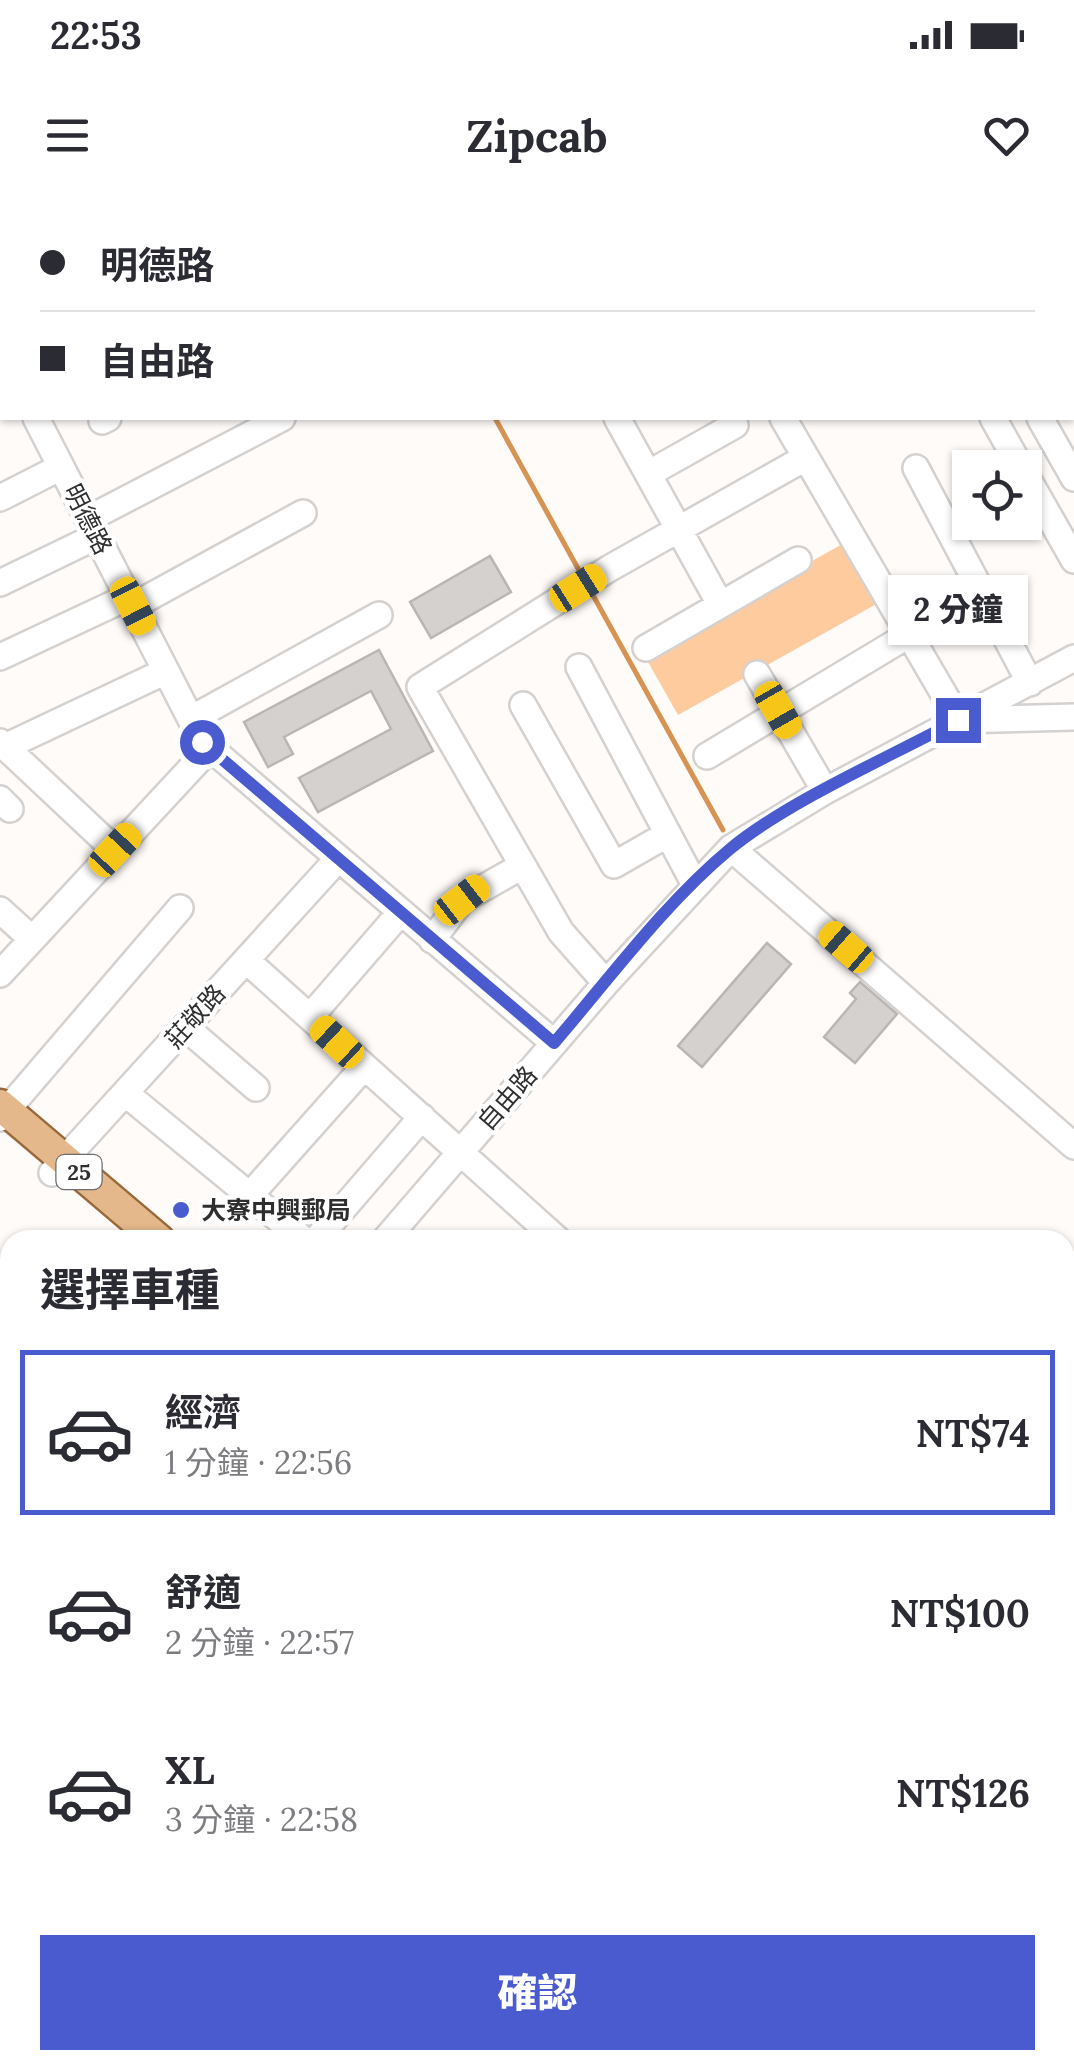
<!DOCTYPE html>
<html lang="zh-TW">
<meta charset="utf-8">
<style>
body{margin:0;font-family:Lora,"Noto Sans TC",serif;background:#f7f7f7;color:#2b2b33;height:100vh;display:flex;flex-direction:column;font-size:38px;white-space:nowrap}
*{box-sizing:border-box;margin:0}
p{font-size:32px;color:#7c7c81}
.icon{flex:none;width:55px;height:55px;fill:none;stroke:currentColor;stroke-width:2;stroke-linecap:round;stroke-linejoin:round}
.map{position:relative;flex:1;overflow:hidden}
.sheet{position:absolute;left:0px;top:1030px;width:1075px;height:840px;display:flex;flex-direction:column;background:#fff;border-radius:30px 30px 0 0;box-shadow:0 2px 8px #0004}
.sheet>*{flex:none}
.top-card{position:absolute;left:0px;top:0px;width:1075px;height:220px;box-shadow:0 2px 8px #0004;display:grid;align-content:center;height:220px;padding:0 40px;background:#fff}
.fabs{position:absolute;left:952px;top:250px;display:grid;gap:20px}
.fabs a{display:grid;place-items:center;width:90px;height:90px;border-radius:0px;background:#fff;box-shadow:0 2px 8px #0004;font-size:50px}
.end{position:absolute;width:45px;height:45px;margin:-22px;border:12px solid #4a5bd0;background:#fff;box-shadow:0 0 0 5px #fff}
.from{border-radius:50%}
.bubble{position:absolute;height:70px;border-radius:0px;background:#fff;box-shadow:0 2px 8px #0004;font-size:32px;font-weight:800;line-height:70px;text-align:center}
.car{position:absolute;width:30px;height:60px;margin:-30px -15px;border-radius:12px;box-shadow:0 0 8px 2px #0007;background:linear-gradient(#f5c518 24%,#345 0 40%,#f5c518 0 76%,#345 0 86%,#f5c518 0)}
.top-card b{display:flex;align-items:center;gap:35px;height:95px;font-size:38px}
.top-card b+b{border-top:2px solid #e1e1e2}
.top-card i{width:25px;height:25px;background:#2b2b33}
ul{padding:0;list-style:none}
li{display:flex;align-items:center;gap:30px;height:165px;margin:0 20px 15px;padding:0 20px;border:5px solid transparent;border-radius:0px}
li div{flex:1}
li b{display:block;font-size:38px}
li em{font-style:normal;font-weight:800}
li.active{border-color:#4a5bd0}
li>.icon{width:90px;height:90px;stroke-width:1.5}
h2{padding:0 40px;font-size:45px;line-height:120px}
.primary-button{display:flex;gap:20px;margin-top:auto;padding:20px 40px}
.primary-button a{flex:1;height:115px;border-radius:0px;background:#4a5bd0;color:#fff;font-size:40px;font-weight:800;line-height:115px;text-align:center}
.status{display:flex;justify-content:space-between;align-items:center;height:70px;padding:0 50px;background:#fff;direction:ltr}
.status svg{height:28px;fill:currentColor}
header{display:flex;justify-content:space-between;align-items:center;height:130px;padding:0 40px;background:#fff;font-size:45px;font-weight:800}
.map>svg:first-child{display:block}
.green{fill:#fecb9e}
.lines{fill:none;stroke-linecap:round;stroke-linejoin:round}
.stream{stroke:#d69353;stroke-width:5}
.building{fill:#d4d1cf;stroke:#b9b6b4;stroke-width:2.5}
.minor-casing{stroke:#d4d1cf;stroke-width:30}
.major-casing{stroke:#9a693a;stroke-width:35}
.minor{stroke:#fff;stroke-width:25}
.major{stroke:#e5b88c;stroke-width:30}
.route{stroke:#4a5bd0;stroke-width:12}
.poi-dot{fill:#4a5bd0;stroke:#fff;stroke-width:4}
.labels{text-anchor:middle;stroke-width:9;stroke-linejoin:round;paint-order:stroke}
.shield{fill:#fff;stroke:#6d6d6d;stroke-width:2.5}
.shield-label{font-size:22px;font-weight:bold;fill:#2f2e2e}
.street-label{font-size:25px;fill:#2f2e2e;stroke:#fff}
.poi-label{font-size:25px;font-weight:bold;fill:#2f2e2e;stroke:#fff;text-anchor:start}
</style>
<div class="status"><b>22:53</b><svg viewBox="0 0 49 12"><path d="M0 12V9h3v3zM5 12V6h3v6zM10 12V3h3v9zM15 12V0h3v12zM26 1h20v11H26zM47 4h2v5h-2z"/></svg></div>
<header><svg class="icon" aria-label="menu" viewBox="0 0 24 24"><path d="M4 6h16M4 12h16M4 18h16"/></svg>Zipcab<svg class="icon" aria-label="heart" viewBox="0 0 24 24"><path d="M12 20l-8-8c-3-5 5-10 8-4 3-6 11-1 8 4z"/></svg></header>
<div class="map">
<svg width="1074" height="1870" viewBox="0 0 1074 1870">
<rect width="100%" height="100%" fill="#fefbf9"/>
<!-- green -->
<path class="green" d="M846 342 880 402 678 515 644 455Z"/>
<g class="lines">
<!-- stream -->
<path class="stream" d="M375 0 377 2
M495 218 581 374
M589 388 723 630"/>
</g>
<!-- building -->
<path class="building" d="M490 356 511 392 431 438 410 402Z
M379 450 433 551 318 612 299 578 391 529 371 491 284 537 293 554 268 567 244 522Z
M767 743 791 764 702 867 678 846Z
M860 782 897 814 855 863 824 837 856 799 850 793Z"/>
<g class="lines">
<defs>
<path id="minor" d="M148 0 149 2
M322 0 324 2
M663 0 665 2
M869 0 870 2
M917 0 918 2
M73 2 78 0
M476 2 480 0
M0 6 2 10
M0 43 2 41
M0 148 2 153
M0 193 2 192
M36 218 202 541 554 843
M617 218 720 404
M783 218 959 520 1074 517
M993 218 1021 268
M1040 218 1074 278
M102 221 108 218
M916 268 1030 483
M648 274 735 225
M1025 274 1074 360
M0 298 61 267
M88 319 282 218
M0 383 97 336
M133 406 303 313
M646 448 798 360
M0 457 128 397
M579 467 694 683
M757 474 825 591
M523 505 614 665 668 634
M191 519 379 415
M0 542 115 650
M5 547 166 471
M707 556 910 434
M0 599 10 609
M731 648 1074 946
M0 710 32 739
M432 740 462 700 522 666
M246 760 558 1040
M0 774 209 549
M606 783 561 732 420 487 610 368 805 258
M310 817 400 713
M185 827 256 888
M125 893 304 1040
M0 918 180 708
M52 973 337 660
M251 994 364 867
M316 1040 422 917
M385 1040 606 783 731 648 825 591 1074 458
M0 1241 10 1250
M0 1322 10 1311
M1065 1328 1074 1327
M1065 1554 1074 1549
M1065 1662 1074 1660
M0 1761 10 1786
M80 1860 82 1870
M176 1860 177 1870
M386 1860 391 1870
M508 1860 513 1870
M697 1860 702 1870
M857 1860 868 1870
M265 1870 281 1860
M719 1870 741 1860
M1012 1870 1020 1860"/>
<path id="major" d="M0 905 159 1040
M1065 1842 1074 1850
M1053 1860 1064 1870"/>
</defs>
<!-- minor casing -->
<use href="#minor" class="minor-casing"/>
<!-- major casing -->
<use href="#major" class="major-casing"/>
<!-- minor -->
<use href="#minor" class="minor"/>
<!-- major -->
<use href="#major" class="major"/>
</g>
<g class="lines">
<!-- route -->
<path class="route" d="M202 542 554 843C610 778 664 704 730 649 788 601 890 557 958 520"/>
</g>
<!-- markers -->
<circle class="poi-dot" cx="181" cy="1010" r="10"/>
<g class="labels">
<!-- shield labels -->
<rect class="shield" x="56.5" y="955" width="45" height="34" rx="8"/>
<g class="shield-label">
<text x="79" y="980">25</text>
</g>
<!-- street labels -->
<g class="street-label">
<text transform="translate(88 319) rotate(63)" y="9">明德路</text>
<text transform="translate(195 816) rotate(-48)" y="9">莊敬路</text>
<text transform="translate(507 898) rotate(-49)" y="9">自由路</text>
</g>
<!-- poi labels -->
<g class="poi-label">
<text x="201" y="1019">大寮中興郵局</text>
</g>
</g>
</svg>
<div class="fabs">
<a><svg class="icon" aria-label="locate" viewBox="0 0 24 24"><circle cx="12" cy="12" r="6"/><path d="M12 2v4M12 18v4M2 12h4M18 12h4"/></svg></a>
</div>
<i class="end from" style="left:202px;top:542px"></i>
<i class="end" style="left:958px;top:520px"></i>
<div class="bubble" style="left:888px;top:375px;width:140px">2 分鐘</div>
<i class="car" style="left:578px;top:388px;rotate:58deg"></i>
<i class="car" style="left:133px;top:406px;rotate:153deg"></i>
<i class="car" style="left:778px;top:510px;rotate:150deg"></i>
<i class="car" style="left:115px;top:650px;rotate:43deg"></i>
<i class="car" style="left:462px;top:700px;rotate:52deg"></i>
<i class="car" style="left:846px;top:747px;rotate:311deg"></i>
<i class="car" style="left:337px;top:842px;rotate:313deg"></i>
<div class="top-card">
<b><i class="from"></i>明德路</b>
<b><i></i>自由路</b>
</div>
<section class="sheet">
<h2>選擇車種</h2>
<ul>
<li class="active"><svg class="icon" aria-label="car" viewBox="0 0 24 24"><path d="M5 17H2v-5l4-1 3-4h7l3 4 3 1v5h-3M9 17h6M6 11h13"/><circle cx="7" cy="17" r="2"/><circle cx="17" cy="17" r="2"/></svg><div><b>經濟</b><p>1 分鐘 · 22:56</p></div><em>NT$74</em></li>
<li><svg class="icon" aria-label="car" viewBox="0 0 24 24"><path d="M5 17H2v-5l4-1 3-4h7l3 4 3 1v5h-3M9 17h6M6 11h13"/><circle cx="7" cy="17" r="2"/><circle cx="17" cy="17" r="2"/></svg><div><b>舒適</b><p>2 分鐘 · 22:57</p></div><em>NT$100</em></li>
<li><svg class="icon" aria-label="car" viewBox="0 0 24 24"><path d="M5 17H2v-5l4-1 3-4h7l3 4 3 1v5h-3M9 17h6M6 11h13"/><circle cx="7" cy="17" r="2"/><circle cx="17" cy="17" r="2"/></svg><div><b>XL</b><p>3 分鐘 · 22:58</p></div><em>NT$126</em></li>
</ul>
<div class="primary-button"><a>確認</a></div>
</section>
</div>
